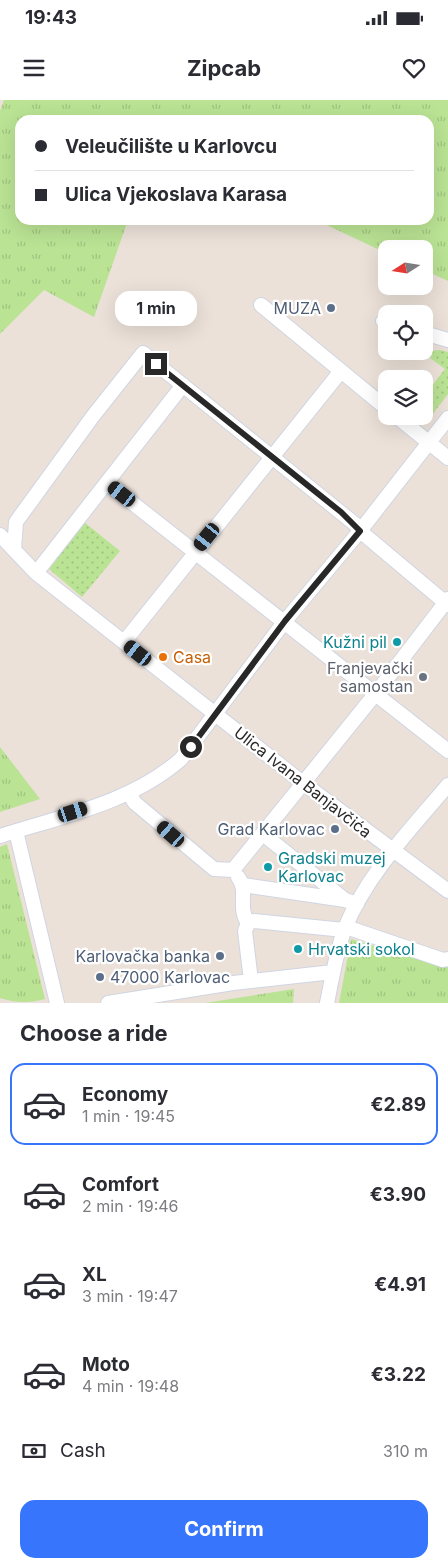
<!DOCTYPE html>
<meta charset="utf-8">
<style>
body{margin:0;font-family:Inter,sans-serif;background:#f2f2f3;color:#2b2b33;height:100vh;display:flex;flex-direction:column;font-size:19px;white-space:nowrap}
*{box-sizing:border-box;margin:0}
p{font-size:16px;color:#7c7c81}
.icon{flex:none;width:28px;height:28px;fill:none;stroke:currentColor;stroke-width:2;stroke-linecap:round;stroke-linejoin:round}
.map{position:relative;height:903px;overflow:hidden}
.side{display:flex;flex-direction:column;background:#fff;flex:1}
.side>*{flex:none}
.top-card{position:absolute;left:15px;top:15px;width:419px;height:110px;border-radius:15px;box-shadow:0 5px 20px #0002;display:grid;align-content:center;height:110px;padding:0 20px;background:#fff}
.needle{width:32px;rotate:258deg}
.controls{position:absolute;left:378px;top:140px;display:grid;gap:10px}
.controls a{display:grid;place-items:center;width:55px;height:55px;border-radius:10px;background:#fff;box-shadow:0 5px 20px #0002;font-size:25px}
.end{position:absolute;width:22px;height:22px;margin:-11px;border:6px solid #282828;background:#fff;box-shadow:0 0 0 2px #fff}
.from{border-radius:50%}
.bubble{position:absolute;height:35px;border-radius:15px;background:#fff;box-shadow:0 5px 20px #0002;font-size:16px;font-weight:700;line-height:35px;text-align:center}
.car{position:absolute;width:15px;height:30px;margin:-15px -8px;border-radius:6px;box-shadow:0 0 4px 1px #0007;background:linear-gradient(#222 24%,#8ab4d8 0 40%,#222 0 76%,#8ab4d8 0 86%,#222 0)}
.top-card b{display:flex;align-items:center;gap:18px;height:48px;font-size:19px}
.top-card b+b{border-top:1px solid #e1e1e2}
.top-card i{width:12px;height:12px;background:#2b2b33}
ul{padding:0;list-style:none}
li{display:flex;align-items:center;gap:15px;height:82px;margin:0 10px 8px;padding:0 10px;border:2px solid transparent;border-radius:15px}
li div{flex:1}
li b{display:block;font-size:19px}
li em{font-style:normal;font-weight:700}
li.active{border-color:#3675fc}
li>.icon{width:45px;height:45px;stroke-width:1.5}
h2{padding:0 20px;font-size:22px;line-height:60px}
.pay{display:flex;align-items:center;gap:12px;height:55px;padding:0 20px;font-size:19px}
.pay p{margin-inline-start:auto}
.button{display:flex;gap:10px;margin-top:auto;padding:10px 20px}
.button a{flex:1;height:58px;border-radius:15px;background:#3675fc;color:#fff;font-size:20px;font-weight:700;line-height:58px;text-align:center}
.status{display:flex;justify-content:space-between;align-items:center;height:35px;padding:0 25px;background:#fff;direction:ltr}
.status svg{height:14px;fill:currentColor}
header{display:flex;justify-content:space-between;align-items:center;height:65px;padding:0 20px;background:#fff;font-size:22px;font-weight:700}
.map>svg:first-child{display:block}
.grass{fill:url(#grass-dots)}
.park{fill:url(#park-tufts)}
.lines{fill:none;stroke-linecap:round;stroke-linejoin:round}
.minor-casing{stroke:#cfd5e2;stroke-width:16}
.minor{stroke:#fff;stroke-width:14}
.route{stroke:#282828;stroke-width:6}
.service-dot{fill:#5c6f8a;stroke:#fff;stroke-width:2}
.culture-dot{fill:#0f9aa8;stroke:#fff;stroke-width:2}
.food-dot{fill:#e8710a;stroke:#fff;stroke-width:2}
.worship-dot{fill:#6b7280;stroke:#fff;stroke-width:2}
.labels{text-anchor:middle;stroke-width:4.5;stroke-linejoin:round;paint-order:stroke}
.service-label{font-size:16px;fill:#4e5e75;stroke:#fff;text-anchor:end}
.culture-label{font-size:16px;fill:#0d838f;stroke:#fff;text-anchor:start}
.food-label{font-size:16px;fill:#c56008;stroke:#fff;text-anchor:start}
.worship-label{font-size:16px;fill:#5b616d;stroke:#fff;text-anchor:end}
.street-label{font-size:16px;fill:#282828;stroke:#fff}
</style>
<div class="status"><b>19:43</b><svg viewBox="0 0 49 12"><path d="M0 12V9h3v3zM5 12V6h3v6zM10 12V3h3v9zM15 12V0h3v12zM26 1h20v11H26zM47 4h2v5h-2z"/></svg></div>
<header><svg class="icon" aria-label="menu" viewBox="0 0 24 24"><path d="M4 6h16M4 12h16M4 18h16"/></svg>Zipcab<svg class="icon" aria-label="heart" viewBox="0 0 24 24"><path d="M12 20l-8-8c-3-5 5-10 8-4 3-6 11-1 8 4z"/></svg></header>
<div class="map">
<svg width="448" height="903" viewBox="0 0 448 903">
<defs>
<pattern id="grass-dots" width="8" height="8" patternUnits="userSpaceOnUse" patternTransform="scale(1.25)"><rect width="8" height="8" fill="#bae394"/><path d="M2 2h.1M6 6h.1" fill="none" stroke="#a0c380" stroke-width="1.8" stroke-linecap="round"/></pattern>
<pattern id="park-tufts" width="24" height="20" patternUnits="userSpaceOnUse" patternTransform="scale(1.25)"><rect width="24" height="20" fill="#bae394"/><path d="M3 7l-1-3M5 7V3M7 7l1-3M15 17l-1-3M17 17v-4M19 17l1-3" fill="none" stroke="#a0c380"/></pattern>
</defs>
<rect width="100%" height="100%" fill="#ebe1d9"/>
<!-- grass -->
<path class="grass" d="M440 250 448 252V294L424 325 413 316H424V296L445 269 426 255 429 251Z
M84 422 120 451 82 497 49 469Z"/>
<!-- park -->
<path class="park" d="M4 0H448V181L424 170V149H386V153L316 120H429V20H20V120H128L94 217 44 190 0 234V11Z
M0 647 40 699 0 712Z
M7 744 45 899C31 903 15 903 0 898V747Z
M351 839 439 865 448 864V903H339Z
M294 889 293 903H205Z"/>
<g class="lines">
<defs>
<path id="minor" d="M261 205 386 308
M383 221 386 222
M424 233 448 240
M396 316 448 358
M107 383 448 651
M0 435 36 473 303 683 448 791
M14 450 16 422 93 316 143 253 355 424 360 431 448 505
M36 473 183 285
M124 542 341 271
M129 694 135 703 214 769 233 770 376 593 448 499
M16 731 57 903
M263 734 345 800 357 804
M0 736C62 716 131 703 181 659L285 521 360 431 448 318
M238 777C249 792 237 807 248 823
M243 785 345 800
M346 827 443 860 448 859
M251 881 245 831 248 823 254 821 344 830
M108 903 233 883 333 872
M327 903C332 879 336 852 345 828 367 774 411 729 448 685"/>
</defs>
<!-- minor casing -->
<use href="#minor" class="minor-casing"/>
<!-- minor -->
<use href="#minor" class="minor"/>
</g>
<g class="lines">
<!-- route -->
<path class="route" d="M156 264 341 412 360 431 285 521 191 647"/>
</g>
<!-- markers -->
<g class="service-dot">
<circle cx="331" cy="208" r="5"/>
<circle cx="335" cy="729" r="5"/>
<circle cx="220" cy="856" r="5"/>
<circle cx="100" cy="877" r="5"/>
</g>
<g class="culture-dot">
<circle cx="397" cy="542" r="5"/>
<circle cx="268" cy="767" r="5"/>
<circle cx="298" cy="849" r="5"/>
</g>
<circle class="food-dot" cx="163" cy="557" r="5"/>
<circle class="worship-dot" cx="423" cy="577" r="5"/>
<g class="labels">
<!-- service labels -->
<g class="service-label">
<text x="321" y="214">MUZA</text>
<text x="325" y="735">Grad Karlovac</text>
<text x="210" y="862">Karlovačka banka</text>
<text x="110" y="883" text-anchor="start">47000 Karlovac</text>
</g>
<!-- culture labels -->
<g class="culture-label">
<text x="387" y="548" text-anchor="end">Kužni pil</text>
<text x="278" y="764">Gradski muzej<tspan x="278" dy="18">Karlovac</tspan></text>
<text x="308" y="855">Hrvatski sokol</text>
</g>
<!-- food labels -->
<g class="food-label">
<text x="173" y="563">Casa</text>
</g>
<!-- worship labels -->
<g class="worship-label">
<text x="413" y="574">Franjevački<tspan x="413" dy="18">samostan</tspan></text>
</g>
<!-- street labels -->
<g class="street-label">
<text transform="translate(303 682) rotate(38)" y="6">Ulica Ivana Banjavčića</text>
</g>
</g>
</svg>
<div class="controls">
<a><svg class="needle" viewBox="-14 -14 28 28"><path d="M0-13l5 13h-10z" fill="#e53935"/><path d="M0 13l5-13h-10z" fill="#7c7c81"/></svg></a>
<a><svg class="icon" aria-label="locate" viewBox="0 0 24 24"><circle cx="12" cy="12" r="6"/><path d="M12 2v4M12 18v4M2 12h4M18 12h4"/></svg></a>
<a><svg class="icon" aria-label="layers" viewBox="0 0 24 24"><path d="M12 4l9 5-9 5-9-5zM3 14l9 5 9-5"/></svg></a>
</div>
<i class="end from" style="left:191px;top:647px"></i>
<i class="end" style="left:156px;top:264px"></i>
<div class="bubble" style="left:115px;top:191px;width:82px">1 min</div>
<i class="car" style="left:122px;top:394px;rotate:308deg"></i>
<i class="car" style="left:207px;top:437px;rotate:219deg"></i>
<i class="car" style="left:138px;top:553px;rotate:308deg"></i>
<i class="car" style="left:73px;top:712px;rotate:72deg"></i>
<i class="car" style="left:171px;top:734px;rotate:311deg"></i>
<div class="top-card">
<b><i class="from"></i>Veleučilište u Karlovcu</b>
<b><i></i>Ulica Vjekoslava Karasa</b>
</div>
</div>
<section class="side">
<h2>Choose a ride</h2>
<ul>
<li class="active"><svg class="icon" aria-label="car" viewBox="0 0 24 24"><path d="M5 17H2v-5l4-1 3-4h7l3 4 3 1v5h-3M9 17h6M6 11h13"/><circle cx="7" cy="17" r="2"/><circle cx="17" cy="17" r="2"/></svg><div><b>Economy</b><p>1 min · 19:45</p></div><em>€2.89</em></li>
<li><svg class="icon" aria-label="car" viewBox="0 0 24 24"><path d="M5 17H2v-5l4-1 3-4h7l3 4 3 1v5h-3M9 17h6M6 11h13"/><circle cx="7" cy="17" r="2"/><circle cx="17" cy="17" r="2"/></svg><div><b>Comfort</b><p>2 min · 19:46</p></div><em>€3.90</em></li>
<li><svg class="icon" aria-label="car" viewBox="0 0 24 24"><path d="M5 17H2v-5l4-1 3-4h7l3 4 3 1v5h-3M9 17h6M6 11h13"/><circle cx="7" cy="17" r="2"/><circle cx="17" cy="17" r="2"/></svg><div><b>XL</b><p>3 min · 19:47</p></div><em>€4.91</em></li>
<li><svg class="icon" aria-label="car" viewBox="0 0 24 24"><path d="M5 17H2v-5l4-1 3-4h7l3 4 3 1v5h-3M9 17h6M6 11h13"/><circle cx="7" cy="17" r="2"/><circle cx="17" cy="17" r="2"/></svg><div><b>Moto</b><p>4 min · 19:48</p></div><em>€3.22</em></li>
</ul>
<div class="pay"><svg class="icon" aria-label="cash" viewBox="0 0 24 24"><path d="M3 7h18v10H3z"/><circle cx="12" cy="12" r="2"/></svg>Cash<p>310 m</p></div>
<div class="button"><a>Confirm</a></div>
</section>
